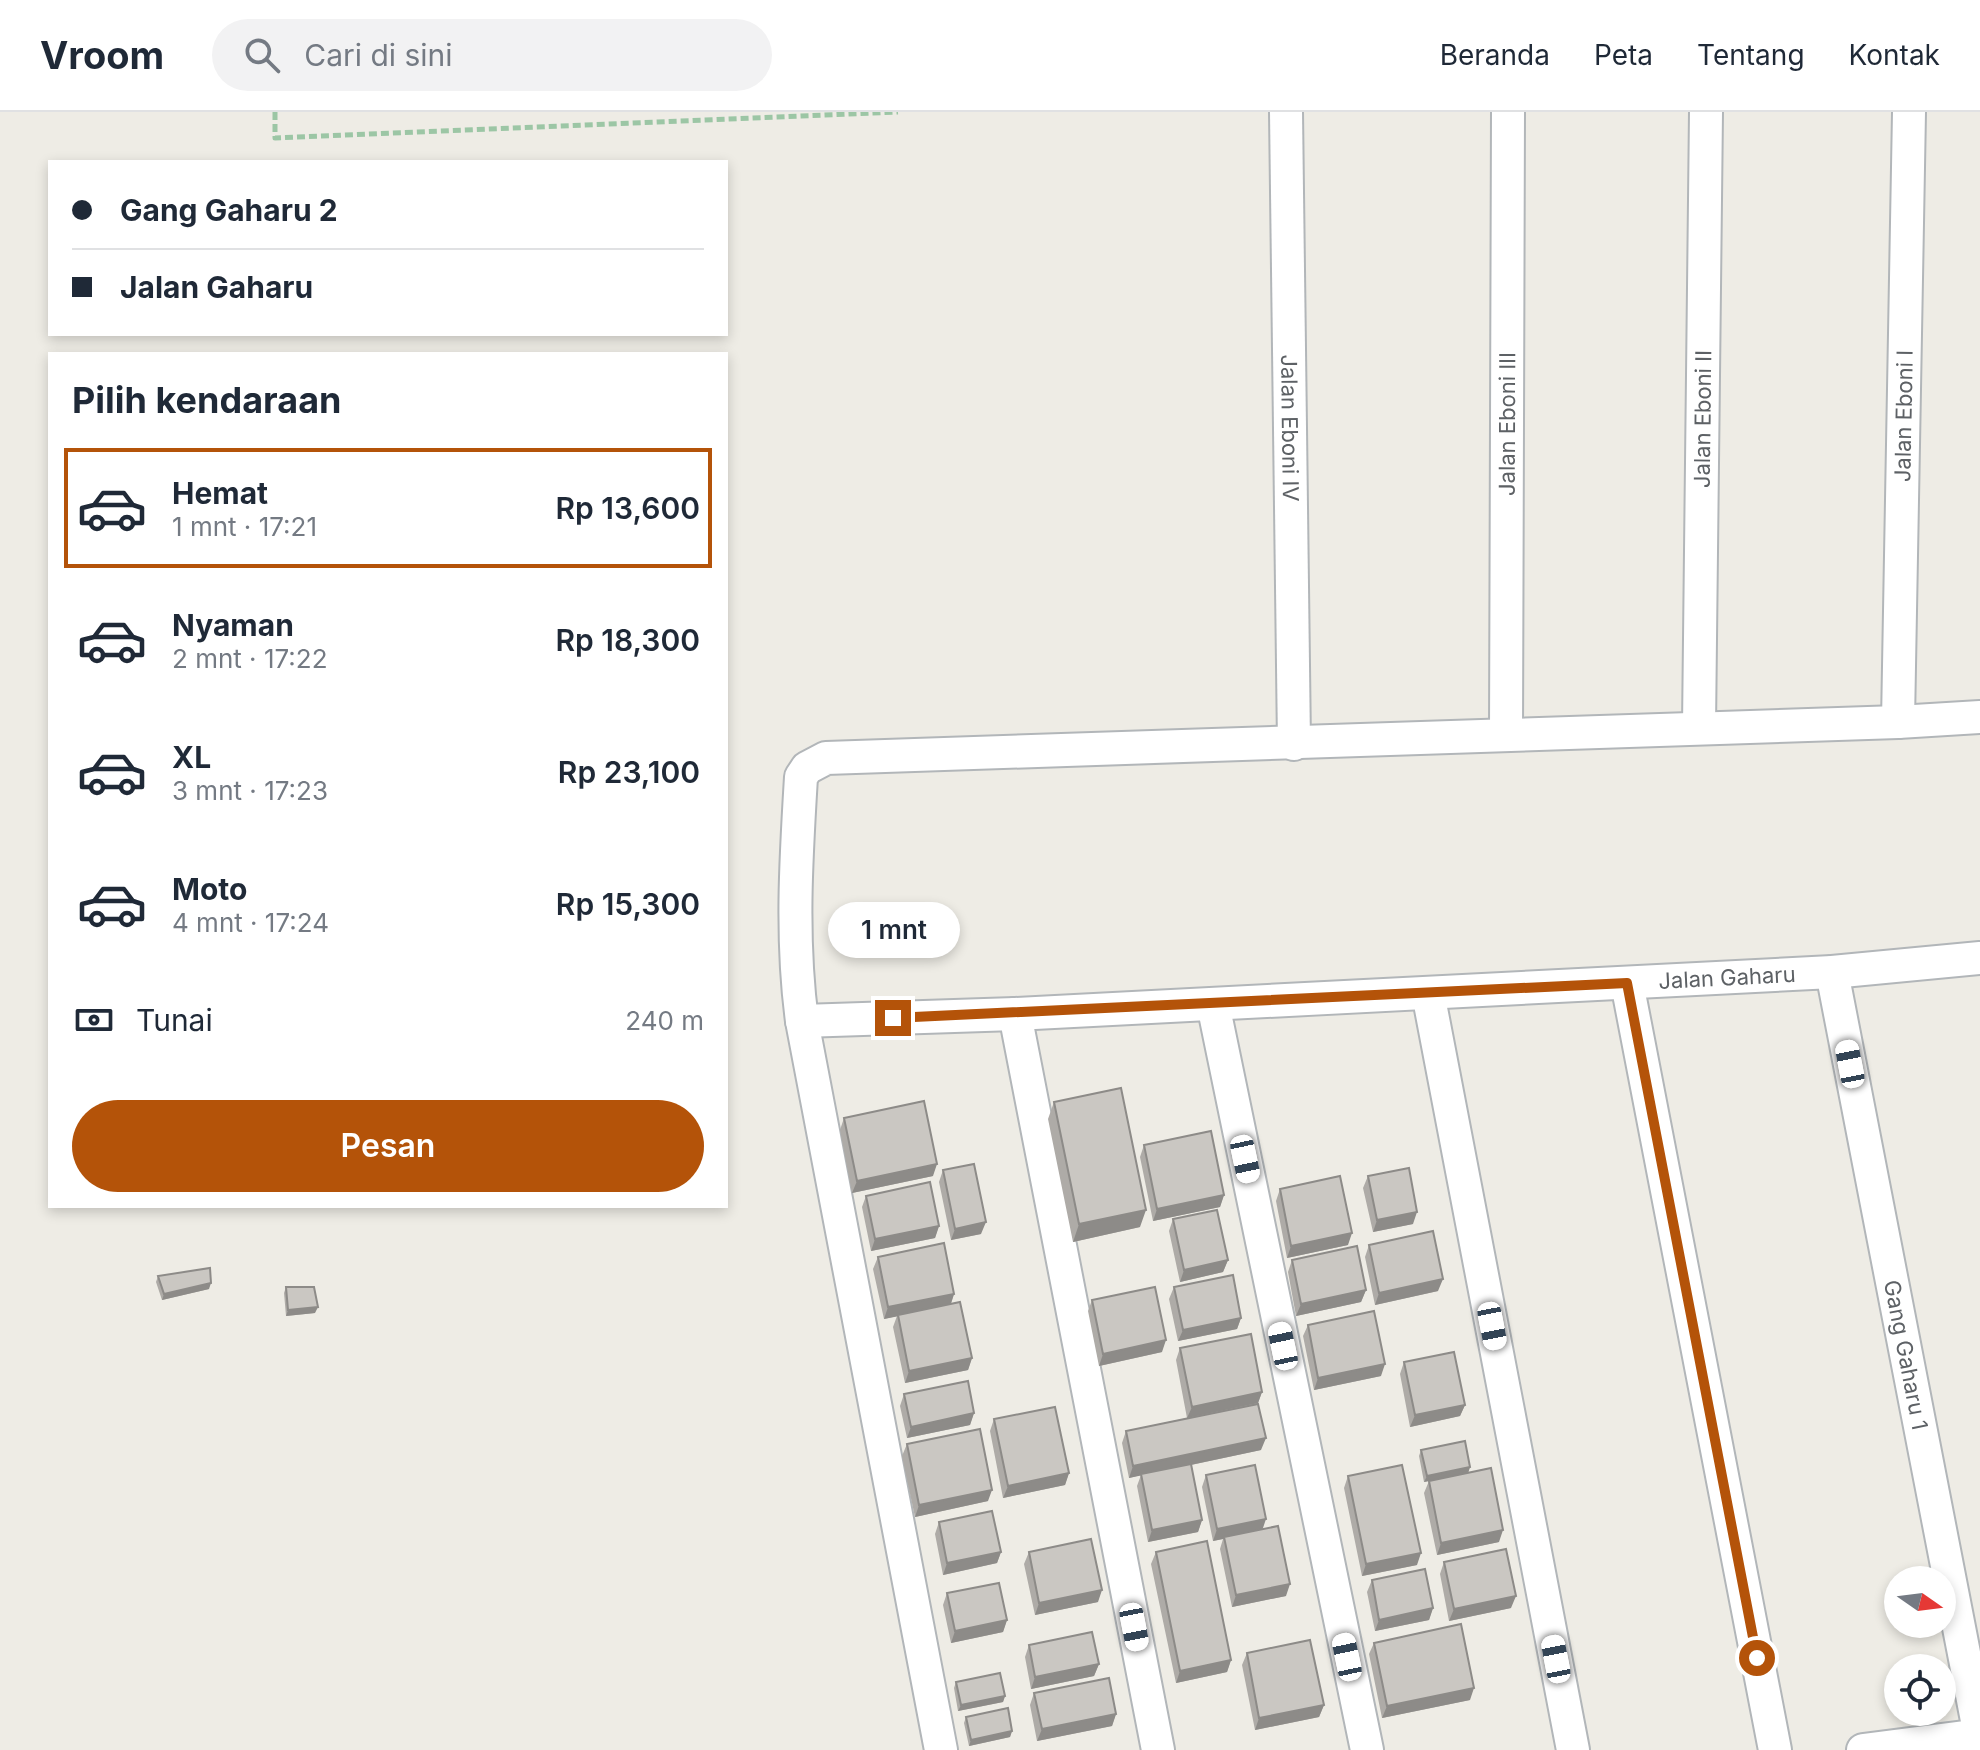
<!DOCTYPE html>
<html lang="id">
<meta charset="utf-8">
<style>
body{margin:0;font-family:Inter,sans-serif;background:#f2f2f3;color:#1f2937;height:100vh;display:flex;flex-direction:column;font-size:30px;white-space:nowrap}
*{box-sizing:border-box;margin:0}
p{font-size:26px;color:#747a83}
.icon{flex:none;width:44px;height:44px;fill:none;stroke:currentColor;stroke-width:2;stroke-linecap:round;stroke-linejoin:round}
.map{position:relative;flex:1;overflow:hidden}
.drawer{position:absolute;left:48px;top:240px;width:680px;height:856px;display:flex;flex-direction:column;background:#fff;border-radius:0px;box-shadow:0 4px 12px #0003}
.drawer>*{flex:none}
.guide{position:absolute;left:48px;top:48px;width:680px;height:176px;border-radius:0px;box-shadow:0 4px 12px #0003;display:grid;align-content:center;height:176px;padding:0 24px;background:#fff}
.needle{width:52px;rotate:104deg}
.tools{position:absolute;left:1884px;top:1454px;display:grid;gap:16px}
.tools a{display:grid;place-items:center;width:72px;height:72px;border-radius:50%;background:#fff;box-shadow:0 4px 12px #0003;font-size:40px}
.end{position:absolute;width:36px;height:36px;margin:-18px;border:10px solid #b45309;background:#fff;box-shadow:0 0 0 4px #fff}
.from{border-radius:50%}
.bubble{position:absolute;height:56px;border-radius:28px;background:#fff;box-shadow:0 4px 12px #0003;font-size:26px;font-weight:600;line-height:56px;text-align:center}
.car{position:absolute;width:24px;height:48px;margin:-24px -12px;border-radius:10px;box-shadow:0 0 6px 2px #0007;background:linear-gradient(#fff 24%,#345 0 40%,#fff 0 76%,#345 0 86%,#fff 0)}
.guide b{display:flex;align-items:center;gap:28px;height:76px;font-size:30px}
.guide b+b{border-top:2px solid #e0e1e3}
.guide i{width:20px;height:20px;background:#1f2937}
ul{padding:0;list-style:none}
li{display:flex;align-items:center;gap:24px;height:120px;margin:0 16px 12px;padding:0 8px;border:4px solid transparent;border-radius:0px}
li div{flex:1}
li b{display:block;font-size:30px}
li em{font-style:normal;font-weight:600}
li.active{border-color:#b45309}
li>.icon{width:72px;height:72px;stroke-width:1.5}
h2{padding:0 24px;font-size:36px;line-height:96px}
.pay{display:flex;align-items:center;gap:20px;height:88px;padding:0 24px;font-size:30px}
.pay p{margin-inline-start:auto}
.cta{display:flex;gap:16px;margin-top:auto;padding:16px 24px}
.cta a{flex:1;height:92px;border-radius:48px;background:#b45309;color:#fff;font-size:32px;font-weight:600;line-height:92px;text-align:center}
header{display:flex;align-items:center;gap:48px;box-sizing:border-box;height:112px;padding:0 40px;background:#fff;border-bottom:2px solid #e0e1e3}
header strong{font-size:38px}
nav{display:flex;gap:44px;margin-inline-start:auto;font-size:28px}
.search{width:560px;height:72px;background:#f2f2f3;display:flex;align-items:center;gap:20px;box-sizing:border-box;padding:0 28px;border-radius:44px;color:#747a83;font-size:30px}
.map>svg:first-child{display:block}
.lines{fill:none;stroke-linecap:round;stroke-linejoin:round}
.street-casing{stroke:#b2b6b9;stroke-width:36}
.path{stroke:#9cc6a5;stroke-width:5;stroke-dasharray:8 4;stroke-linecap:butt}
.street{stroke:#fff;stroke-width:32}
.wall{fill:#aeaba7}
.shaded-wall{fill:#8d8b88}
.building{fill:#cac7c2;stroke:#8d8b88;stroke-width:2}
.route{stroke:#b45309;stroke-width:10}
.labels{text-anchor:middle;stroke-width:8;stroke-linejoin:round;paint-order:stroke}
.street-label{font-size:22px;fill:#5d6165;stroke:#fff}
</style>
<header>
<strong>Vroom</strong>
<div class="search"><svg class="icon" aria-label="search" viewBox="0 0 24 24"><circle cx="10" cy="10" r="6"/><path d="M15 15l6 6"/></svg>Cari di sini</div>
<nav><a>Beranda</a><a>Peta</a><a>Tentang</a><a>Kontak</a></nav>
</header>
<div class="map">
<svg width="1980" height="1638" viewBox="0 0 1980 1638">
<rect width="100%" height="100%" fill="#eeece5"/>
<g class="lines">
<defs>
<g id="street">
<path id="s1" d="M1286 0 1294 632"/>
<path id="s2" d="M1898 610 1909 0"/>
<path id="s3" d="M1699 615 1706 0"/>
<path id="s4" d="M1506 622 1508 0"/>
<path id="s5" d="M1832 860 1980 1624"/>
<path d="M1627 871 1775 1638"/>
<path d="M1428 881 1573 1638"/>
<path d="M1213 892 1367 1638"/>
<path d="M1015 902 1158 1638"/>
<path id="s6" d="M802 909 1015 902 1832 860 1980 846"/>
<path d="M941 1638 802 909C791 827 796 747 801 665L807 656 826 646 1898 610 1980 605"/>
<path d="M1863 1638 1980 1623"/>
</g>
</defs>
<!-- street casing -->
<use href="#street" class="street-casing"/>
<!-- path -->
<path class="path" d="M275 0V26L898 0"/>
<!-- street -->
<use href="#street" class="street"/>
</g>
<!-- wall -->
<path class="wall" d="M1054 990 1140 1115 1073 1130 1048 1007Z
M844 1006 933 1064 852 1081 840 1018Z
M1144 1033 1224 1083 1220 1095 1153 1109 1140 1045Z
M943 1058 981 1122 951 1128 939 1070Z
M1368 1064 1413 1112 1373 1120 1363 1076Z
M1280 1077 1348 1133 1287 1146 1276 1089Z
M866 1084 939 1114 935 1126 871 1139 862 1095Z
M1173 1107 1228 1148 1223 1160 1180 1170 1169 1119Z
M1369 1133 1438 1179 1375 1193 1365 1145Z
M878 1145 954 1182 951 1192 972 1246 968 1258 905 1271 893 1215 897 1204 884 1207 873 1157Z
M1292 1148 1366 1178 1361 1190 1296 1204 1288 1160Z
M158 1164 209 1177 162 1188 156 1170Z
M286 1175 315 1201 286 1204 284 1181Z
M1174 1175 1241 1206 1237 1217 1178 1229 1169 1187Z
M1092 1188 1162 1240 1099 1254 1088 1199Z
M1308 1213 1381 1264 1314 1278 1303 1224Z
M1180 1236 1262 1280 1258 1291 1261 1338 1191 1353 1202 1408 1198 1420 1148 1430 1137 1374 1141 1363 1129 1366 1122 1331 1126 1319 1187 1306 1176 1248Z
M1404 1250 1465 1293 1460 1304 1410 1315 1400 1262Z
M904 1282 974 1301 970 1313 907 1326 900 1294Z
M994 1307 1069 1361 1065 1373 1003 1386 990 1319Z
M907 1332 988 1389 915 1405 902 1344Z
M1421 1338 1470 1355 1468 1361 1424 1370 1419 1344Z
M1206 1363 1262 1417 1286 1484 1232 1495 1220 1437 1223 1427 1213 1429 1202 1375Z
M1348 1364 1417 1453 1362 1464 1344 1376Z
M1429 1369 1499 1430 1437 1443 1424 1381Z
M939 1410 1001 1440 997 1451 943 1463 935 1422Z
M1029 1440 1098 1490 1035 1503 1024 1452Z
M1156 1440 1231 1548 1227 1560 1176 1571 1151 1452Z
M1444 1450 1511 1496 1449 1509 1440 1462Z
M1372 1468 1433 1496 1429 1508 1375 1519 1367 1480Z
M947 1481 1007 1508 1003 1520 951 1531 943 1493Z
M1374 1531 1470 1588 1382 1606 1369 1542Z
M1029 1533 1099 1552 1094 1564 1031 1577 1025 1545Z
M1247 1541 1324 1593 1319 1605 1255 1618 1242 1553Z
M956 1570 1005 1584 1003 1590 958 1599 954 1576Z
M1034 1581 1116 1602 1112 1614 1037 1629 1030 1593Z
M966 1605 1012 1619 1010 1625 969 1634 964 1611Z"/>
<!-- shaded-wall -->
<path class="shaded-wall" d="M937 1052 933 1064 852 1081 857 1069Z
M1224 1083 1220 1095 1153 1109 1157 1097Z
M1146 1098 1140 1115 1073 1130 1079 1112Z
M1417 1100 1413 1112 1373 1120 1377 1108Z
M986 1110 981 1122 951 1128 955 1117Z
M939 1114 935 1126 871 1139 875 1127Z
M1352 1121 1348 1133 1287 1146 1291 1134Z
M1228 1148 1223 1160 1180 1170 1184 1158Z
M1443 1167 1438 1179 1375 1193 1379 1181Z
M211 1171 209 1177 162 1188 164 1182Z
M1366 1178 1361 1190 1296 1204 1301 1192Z
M954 1182 950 1194 884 1207 888 1195Z
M318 1195 315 1201 286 1204 288 1198Z
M1241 1206 1237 1217 1178 1229 1183 1218Z
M1166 1228 1162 1240 1099 1254 1103 1242Z
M972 1246 968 1258 905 1271 909 1259Z
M1385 1252 1381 1264 1314 1278 1318 1266Z
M1262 1280 1258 1291 1187 1306 1192 1295Z
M1465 1293 1460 1304 1410 1315 1415 1303Z
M974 1301 970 1313 907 1326 911 1315Z
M1266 1326 1261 1338 1129 1366 1133 1354Z
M1470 1355 1468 1361 1424 1370 1427 1364Z
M1069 1361 1065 1373 1003 1386 1008 1374Z
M992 1378 988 1389 915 1405 919 1393Z
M1266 1407 1262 1419 1213 1429 1217 1417Z
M1202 1408 1198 1420 1148 1430 1152 1418Z
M1503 1418 1499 1430 1437 1443 1441 1431Z
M1001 1440 997 1451 943 1463 947 1451Z
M1421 1441 1417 1453 1362 1464 1366 1452Z
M1290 1472 1286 1484 1232 1495 1236 1483Z
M1102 1478 1098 1490 1035 1503 1039 1491Z
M1516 1484 1511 1496 1449 1509 1454 1497Z
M1433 1496 1429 1508 1375 1519 1379 1508Z
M1007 1508 1003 1520 951 1531 955 1519Z
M1231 1548 1227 1560 1176 1571 1180 1559Z
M1099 1552 1094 1564 1031 1577 1035 1565Z
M1474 1576 1470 1588 1382 1606 1387 1594Z
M1005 1584 1003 1590 958 1599 961 1593Z
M1324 1593 1319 1605 1255 1618 1259 1606Z
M1116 1602 1112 1614 1037 1629 1042 1617Z
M1012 1619 1010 1625 969 1634 971 1628Z"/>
<!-- building -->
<path class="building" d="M1121 976 1146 1098 1079 1112 1054 990Z
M924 989 937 1052 857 1069 844 1006Z
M1211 1019 1224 1083 1157 1097 1144 1033Z
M974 1052 986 1110 955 1117 943 1058Z
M1409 1056 1417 1100 1377 1108 1368 1064Z
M1340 1064 1352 1121 1291 1134 1280 1077Z
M930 1070 939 1114 875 1127 866 1084Z
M1217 1098 1228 1148 1184 1158 1173 1107Z
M1433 1119 1443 1167 1379 1181 1369 1133Z
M944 1131 954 1182 888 1195 878 1145Z
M1357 1134 1366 1178 1301 1192 1292 1148Z
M210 1156 211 1171 164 1182 158 1164Z
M1233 1163 1241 1206 1183 1218 1174 1175Z
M286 1175H314L318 1195 288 1198Z
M1155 1175 1166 1228 1103 1242 1092 1188Z
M960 1190 972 1246 909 1259 898 1203Z
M1374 1199 1385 1252 1318 1266 1308 1213Z
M1251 1222 1262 1280 1192 1295 1180 1236Z
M1454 1240 1465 1293 1415 1303 1404 1250Z
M968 1269 974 1301 911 1315 904 1282Z
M1258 1292 1266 1326 1133 1354 1126 1319Z
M1055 1295 1069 1361 1008 1374 994 1307Z
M980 1317 992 1378 919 1393 907 1332Z
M1465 1329 1470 1355 1427 1364 1421 1338Z
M1191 1352 1202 1408 1152 1418 1141 1362Z
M1255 1353 1266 1407 1217 1417 1206 1363Z
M1402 1353 1421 1441 1366 1452 1348 1364Z
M1491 1356 1503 1418 1441 1431 1429 1369Z
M992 1399 1001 1440 947 1451 939 1410Z
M1278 1414 1290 1472 1236 1483 1224 1425Z
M1091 1427 1102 1478 1039 1491 1029 1440Z
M1207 1429 1231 1548 1180 1559 1156 1440Z
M1506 1437 1516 1484 1454 1497 1444 1450Z
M1425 1457 1433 1496 1379 1508 1372 1468Z
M999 1471 1007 1508 955 1519 947 1481Z
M1461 1512 1474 1576 1387 1594 1374 1531Z
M1092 1520 1099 1552 1035 1565 1029 1533Z
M1310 1528 1324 1593 1259 1606 1247 1541Z
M1000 1561 1005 1584 961 1593 956 1570Z
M1109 1566 1116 1602 1042 1617 1034 1581Z
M1008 1596 1012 1619 971 1628 966 1605Z"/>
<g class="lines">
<!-- route -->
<path class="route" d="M893 906 1627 871 1757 1546"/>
</g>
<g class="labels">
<!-- street labels -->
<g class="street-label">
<text dy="8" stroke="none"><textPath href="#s2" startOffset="306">Jalan Eboni I</textPath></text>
<text dy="8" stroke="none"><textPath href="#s3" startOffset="308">Jalan Eboni II</textPath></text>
<text dy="8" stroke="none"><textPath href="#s4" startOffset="310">Jalan Eboni III</textPath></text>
<text dy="8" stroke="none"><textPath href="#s1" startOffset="316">Jalan Eboni IV</textPath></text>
<text dy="8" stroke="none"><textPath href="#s6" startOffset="926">Jalan Gaharu</textPath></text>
<text dy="8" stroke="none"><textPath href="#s5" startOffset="390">Gang Gaharu 1</textPath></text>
</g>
</g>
</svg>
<div class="tools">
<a><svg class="needle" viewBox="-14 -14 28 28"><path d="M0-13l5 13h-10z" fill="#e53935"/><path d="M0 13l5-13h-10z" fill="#747a83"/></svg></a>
<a><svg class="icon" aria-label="locate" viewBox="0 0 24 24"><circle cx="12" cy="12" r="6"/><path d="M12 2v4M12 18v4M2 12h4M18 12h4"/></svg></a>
</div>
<i class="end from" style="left:1757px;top:1546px"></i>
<i class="end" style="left:893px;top:906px"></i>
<div class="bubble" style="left:828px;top:790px;width:132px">1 mnt</div>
<i class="car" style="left:1850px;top:952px;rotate:349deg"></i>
<i class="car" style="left:1245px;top:1047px;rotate:168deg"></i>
<i class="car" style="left:1492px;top:1214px;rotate:169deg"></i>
<i class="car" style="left:1283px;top:1234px;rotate:348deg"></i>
<i class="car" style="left:1134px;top:1515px;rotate:169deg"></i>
<i class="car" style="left:1347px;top:1545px;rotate:348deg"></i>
<i class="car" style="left:1556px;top:1547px;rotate:349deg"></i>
<div class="guide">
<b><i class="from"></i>Gang Gaharu 2</b>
<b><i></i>Jalan Gaharu</b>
</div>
<section class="drawer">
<h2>Pilih kendaraan</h2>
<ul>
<li class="active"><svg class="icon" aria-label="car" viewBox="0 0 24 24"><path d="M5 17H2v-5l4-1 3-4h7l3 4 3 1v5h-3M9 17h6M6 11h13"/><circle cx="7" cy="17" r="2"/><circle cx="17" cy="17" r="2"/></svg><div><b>Hemat</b><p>1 mnt · 17:21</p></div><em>Rp 13,600</em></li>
<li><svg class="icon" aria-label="car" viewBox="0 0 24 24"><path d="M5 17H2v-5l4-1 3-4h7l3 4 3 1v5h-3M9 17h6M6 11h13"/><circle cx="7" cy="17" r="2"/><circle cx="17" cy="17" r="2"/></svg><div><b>Nyaman</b><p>2 mnt · 17:22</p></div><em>Rp 18,300</em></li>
<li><svg class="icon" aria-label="car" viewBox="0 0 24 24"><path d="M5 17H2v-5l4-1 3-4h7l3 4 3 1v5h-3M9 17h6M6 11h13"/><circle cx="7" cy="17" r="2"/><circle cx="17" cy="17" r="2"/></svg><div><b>XL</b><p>3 mnt · 17:23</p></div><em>Rp 23,100</em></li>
<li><svg class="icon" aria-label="car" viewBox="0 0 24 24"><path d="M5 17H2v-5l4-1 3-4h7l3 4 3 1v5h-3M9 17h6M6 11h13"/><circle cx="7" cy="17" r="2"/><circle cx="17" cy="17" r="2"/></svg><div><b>Moto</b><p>4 mnt · 17:24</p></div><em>Rp 15,300</em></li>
</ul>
<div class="pay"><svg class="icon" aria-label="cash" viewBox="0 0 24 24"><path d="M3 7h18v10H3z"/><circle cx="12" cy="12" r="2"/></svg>Tunai<p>240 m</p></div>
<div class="cta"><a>Pesan</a></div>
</section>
</div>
